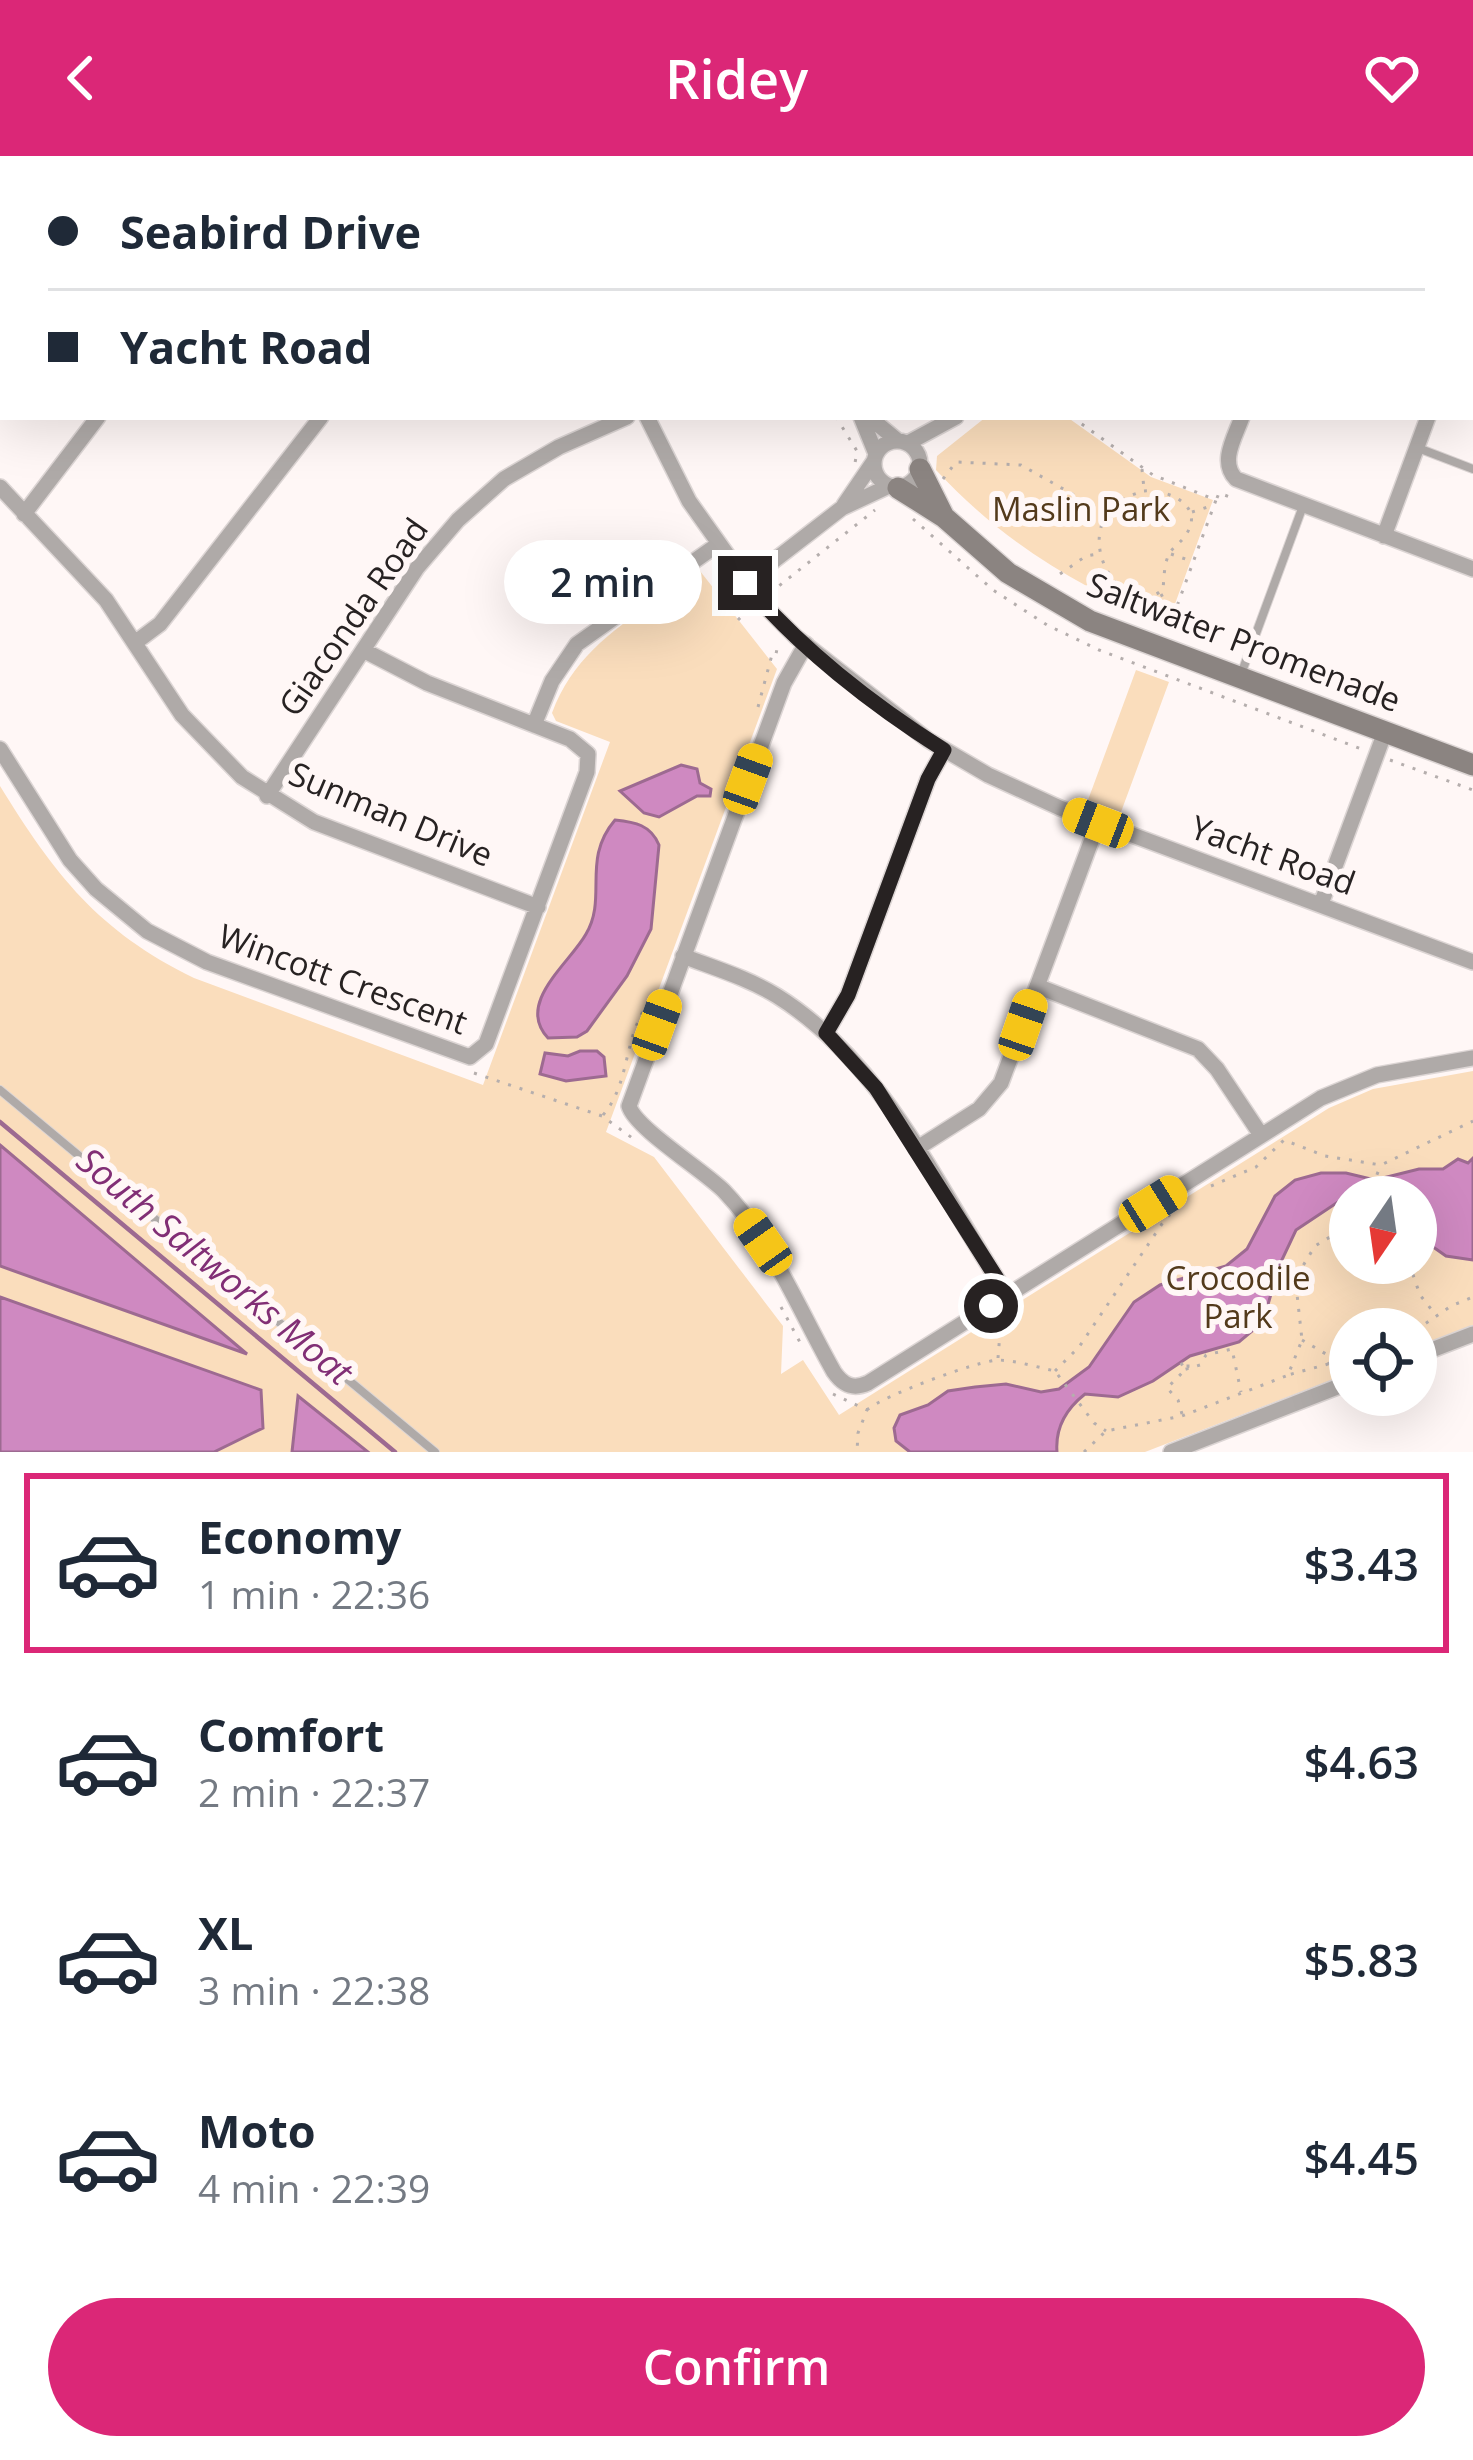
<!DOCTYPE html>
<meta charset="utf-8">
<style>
body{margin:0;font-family:"Open Sans",sans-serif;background:#f2f2f3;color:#1f2937;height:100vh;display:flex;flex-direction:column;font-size:45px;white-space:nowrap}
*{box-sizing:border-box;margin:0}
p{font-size:39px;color:#747a83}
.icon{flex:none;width:66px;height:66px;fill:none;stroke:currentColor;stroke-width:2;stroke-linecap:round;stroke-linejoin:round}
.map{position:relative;height:1296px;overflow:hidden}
.sheet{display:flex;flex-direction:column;background:#fff;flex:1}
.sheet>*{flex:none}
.top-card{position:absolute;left:0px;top:0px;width:1473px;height:264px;box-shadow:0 12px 48px #0002;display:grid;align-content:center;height:264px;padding:0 48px;background:#fff}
.needle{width:78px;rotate:193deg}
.controls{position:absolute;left:1329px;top:1020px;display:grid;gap:24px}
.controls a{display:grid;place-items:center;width:108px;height:108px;border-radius:50%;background:#fff;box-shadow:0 12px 48px #0002;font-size:60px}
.end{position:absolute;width:54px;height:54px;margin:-27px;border:15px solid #272222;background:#fff;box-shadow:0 0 0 6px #fff}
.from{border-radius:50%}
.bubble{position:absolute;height:84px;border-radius:42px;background:#fff;box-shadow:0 12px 48px #0002;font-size:39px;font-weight:600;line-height:84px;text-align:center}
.car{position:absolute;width:36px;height:72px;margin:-36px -18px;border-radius:15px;box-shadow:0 0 9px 3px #0007;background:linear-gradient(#f5c518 24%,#345 0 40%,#f5c518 0 76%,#345 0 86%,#f5c518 0)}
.top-card b{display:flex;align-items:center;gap:42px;height:114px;font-size:45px}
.top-card b+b{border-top:3px solid #e0e1e3}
.top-card i{width:30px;height:30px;background:#1f2937}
ul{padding:21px 0 0;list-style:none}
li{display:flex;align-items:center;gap:36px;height:180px;margin:0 24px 18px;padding:0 24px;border:6px solid transparent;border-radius:0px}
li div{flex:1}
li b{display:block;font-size:45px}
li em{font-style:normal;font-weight:600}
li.on{border-color:#db2777}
li>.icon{width:108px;height:108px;stroke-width:1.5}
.primary-button{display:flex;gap:24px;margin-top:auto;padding:24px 48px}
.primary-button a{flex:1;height:138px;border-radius:72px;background:#db2777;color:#fff;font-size:48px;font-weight:600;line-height:138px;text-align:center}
header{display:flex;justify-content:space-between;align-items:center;height:156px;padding:0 48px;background:#db2777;color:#fff;font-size:54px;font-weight:600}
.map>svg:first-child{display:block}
.green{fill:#faddbc;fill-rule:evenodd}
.water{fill:#cf89c1;stroke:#9d6a91;stroke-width:3}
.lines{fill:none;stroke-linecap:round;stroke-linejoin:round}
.stream{stroke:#9d6a91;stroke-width:4.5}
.lane-casing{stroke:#dcd5d4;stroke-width:10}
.street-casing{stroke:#dcd5d4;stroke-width:18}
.secondary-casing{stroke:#dcd5d4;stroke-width:24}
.path{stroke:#b5aead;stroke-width:3;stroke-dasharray:3 9;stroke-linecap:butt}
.lane{stroke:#afaaa8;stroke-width:8}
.street{stroke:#afaaa8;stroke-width:15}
.secondary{stroke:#8b8481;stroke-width:21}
.route{stroke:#272222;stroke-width:15}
.labels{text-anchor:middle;stroke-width:12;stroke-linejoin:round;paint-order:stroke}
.park-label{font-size:33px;fill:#533a1b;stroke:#fff7f6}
.street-label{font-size:33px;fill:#272222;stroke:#fff7f6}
.water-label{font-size:36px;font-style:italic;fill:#812e75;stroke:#fff7f6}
</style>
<header><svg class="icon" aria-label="back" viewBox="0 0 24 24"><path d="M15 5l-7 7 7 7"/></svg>Ridey<svg class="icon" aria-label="heart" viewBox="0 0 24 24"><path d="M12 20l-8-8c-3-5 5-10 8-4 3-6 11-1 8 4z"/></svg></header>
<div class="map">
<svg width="1473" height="1296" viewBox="0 0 1473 1296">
<rect width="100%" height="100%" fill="#fff7f6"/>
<!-- green -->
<path class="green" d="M986 261H1067L1151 321 1213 344 1168 467C1077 432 1002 385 936 314L937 300Z
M700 415 777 513 606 976 654 1001 783 1170 781 1218 803 1204 839 1259 1329 952 1373 933 1473 915V1169L1416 1191V1173H1350V1217L1145 1296H0V630C55 719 98 775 194 822L483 929 610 586 556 565 552 557C572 504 608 478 653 446 668 435 683 423 700 415ZM1350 1041H1416V1107H1350Z
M1136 514 1169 526 1121 656 1088 644Z"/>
<!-- water -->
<path class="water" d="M681 609 697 613 700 627 711 633 710 640H697L659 661 644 657 620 635Z
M615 664C635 666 651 669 659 689L651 773 627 820 587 875 577 881 548 882C515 847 570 807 586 778 608 741 581 704 615 664Z
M580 895H597L604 901 606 920 566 925 540 918 545 897 568 900Z
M0 989 247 1198 0 1110Z
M1473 1002V1104L1446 1100 1416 1079V1041H1350V1048L1338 1046 1296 1074 1279 1110 1263 1166 1239 1186 1190 1200 1153 1225 1118 1241 1085 1238C1066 1253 1055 1271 1057 1296H910L896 1285 894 1272 900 1259 928 1249 948 1235 975 1231 1006 1228 1041 1236 1059 1233 1089 1211 1134 1146 1160 1129 1226 1110 1247 1093 1275 1040 1295 1024 1321 1017H1346L1375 1024 1419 1013H1443L1458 1003 1468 1007Z
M0 1141 261 1234 263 1272 214 1296H0Z
M298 1240 368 1296H292Z"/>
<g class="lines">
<!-- stream -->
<path class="stream" d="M0 966 395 1296"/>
<defs>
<path id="lane" d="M1418 292 1473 313
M1240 521 1303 350
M0 934 435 1296"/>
<path id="street" d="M353 0 354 3
M541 0 542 3
M742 0 744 3
M944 0 945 3
M76 3 78 0
M367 3 373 0
M1152 3 1153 0
M1338 3 1339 0
M0 103 3 99
M1470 148 1473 140
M647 261 689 345 760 445 796 481 928 584 988 619 1060 652 1473 806
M861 261 876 298
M869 261 898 285
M1242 261C1235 281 1219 306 1236 323L1473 413
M874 308a23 23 0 1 1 46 0a23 23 0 1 1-46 0Z
M908 287 956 261
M0 331 106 444 182 559 242 621 314 666 538 751
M844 349 874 305
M24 358 98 261
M1384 380 1428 261
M745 427 842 352 889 330
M136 486 160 468 321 261
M806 488 784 527 629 950C635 972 703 1014 724 1035 772 1085 800 1156 834 1216 843 1229 853 1234 868 1227L1321 942 1377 919 1473 902
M534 569 552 525 577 488 717 389
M0 593 70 704 96 733 147 775 207 806 470 901 486 888 587 616 588 598 570 583 427 527 363 494
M267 640 417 412 458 364 504 323 559 291 627 261
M1321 748 1385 576
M683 800C714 812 748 822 777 840 886 908 939 1036 1008 1140
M1037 830 1198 893 1217 913 1261 979
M826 877 848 839 928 623 944 594
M916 993 979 953 1001 927 1098 667
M1416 1200 1473 1178
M1171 1296 1350 1226"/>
<path id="secondary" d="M920 313 944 361
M898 332 944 361 1008 417 1090 465 1473 609"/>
</defs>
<!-- lane casing -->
<use href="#lane" class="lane-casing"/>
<!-- street casing -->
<use href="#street" class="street-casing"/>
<!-- secondary casing -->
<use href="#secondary" class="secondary-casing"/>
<!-- path -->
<path class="path" d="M716 0 718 3
M55 3 58 0
M910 3 917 0
M0 75 3 72
M836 261 857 295 855 307
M1072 261 1153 319 1216 344 1170 469
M1142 313 1144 333
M943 323 956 306 1021 309 1104 356
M1144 335C1168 333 1207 350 1185 380 1179 389 1170 392 1167 403 1164 412 1164 423 1163 433 1122 473 1053 359 1144 335Z
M1217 342 1219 337 1230 341
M1192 356 1211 350
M913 363 993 434 1047 469 1099 494 1364 594
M1171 398 1191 405
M1060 418 1086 400 1098 398
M770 437 875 354
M1161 438 1173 460
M738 464 748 454
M758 551 773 495 783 497
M1390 604 1473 634
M474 917 602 960 635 984
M603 959C625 934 625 897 637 868 640 859 647 850 651 842
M1211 1030 1256 1011 1284 984 1325 1000 1381 1009 1473 965
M1368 1041 1380 1011
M1350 1069 1315 1090 1301 1113 1297 1138 1302 1184 1288 1219 1350 1202
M1332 1082 1350 1079
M1409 1107 1420 1139 1435 1158
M781 1151 802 1190
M1416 1174 1451 1150 1473 1141
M1302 1184 1326 1198 1333 1218
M998 1202 1001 1164
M1055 1215 1079 1191 1166 1062 1183 1048
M833 1238 867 1254 858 1277 857 1296
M867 1254C880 1241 979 1204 999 1204 1017 1205 1037 1211 1055 1215L1094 1267 1106 1275
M1182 1258 1178 1244 1167 1232 1188 1211V1205L1180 1209 1183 1214 1200 1209 1206 1199 1232 1193 1241 1236
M1084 1296 1106 1275 1182 1260 1286 1220"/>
<!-- lane -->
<use href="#lane" class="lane"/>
<!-- street -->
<use href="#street" class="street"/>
<!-- secondary -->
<use href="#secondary" class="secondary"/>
</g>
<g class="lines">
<!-- route -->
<path class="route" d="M745 427C798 491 874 550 944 594L928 623 848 839 826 877 876 932 1008 1140 991 1150"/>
</g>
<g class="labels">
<!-- park labels -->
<g class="park-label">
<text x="1081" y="365">Maslin Park</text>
<text x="1238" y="1134">Crocodile<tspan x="1238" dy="38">Park</tspan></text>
</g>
<!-- street labels -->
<g class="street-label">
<text transform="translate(353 461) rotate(-55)" y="12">Giaconda Road</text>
<text transform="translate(1244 486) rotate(21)" y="12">Saltwater Promenade</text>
<text transform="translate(391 658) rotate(23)" y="12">Sunman Drive</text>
<text transform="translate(1273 699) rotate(20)" y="12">Yacht Road</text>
<text transform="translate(343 823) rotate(20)" y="12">Wincott Crescent</text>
</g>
<!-- water labels -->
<g class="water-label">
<text transform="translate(215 1110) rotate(40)" y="13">South Saltworks Moat</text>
</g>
</g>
</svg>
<div class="controls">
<a><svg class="needle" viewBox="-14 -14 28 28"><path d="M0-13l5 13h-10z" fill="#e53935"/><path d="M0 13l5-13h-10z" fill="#747a83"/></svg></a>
<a><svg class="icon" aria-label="locate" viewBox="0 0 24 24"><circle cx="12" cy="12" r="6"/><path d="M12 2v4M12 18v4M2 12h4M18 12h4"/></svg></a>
</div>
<i class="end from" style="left:991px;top:1150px"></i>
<i class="end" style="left:745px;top:427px"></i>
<div class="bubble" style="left:504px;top:384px;width:198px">2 min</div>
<i class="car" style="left:748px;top:623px;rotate:20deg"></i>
<i class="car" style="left:1098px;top:667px;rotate:291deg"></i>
<i class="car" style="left:657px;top:869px;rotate:20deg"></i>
<i class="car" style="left:1023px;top:869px;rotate:19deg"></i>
<i class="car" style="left:1153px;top:1048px;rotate:58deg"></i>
<i class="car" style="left:763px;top:1086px;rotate:325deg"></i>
<div class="top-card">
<b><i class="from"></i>Seabird Drive</b>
<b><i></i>Yacht Road</b>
</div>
</div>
<section class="sheet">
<ul>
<li class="on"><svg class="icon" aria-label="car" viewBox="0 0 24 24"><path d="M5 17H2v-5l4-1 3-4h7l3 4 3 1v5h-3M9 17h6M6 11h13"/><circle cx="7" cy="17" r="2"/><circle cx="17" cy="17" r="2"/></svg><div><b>Economy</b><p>1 min · 22:36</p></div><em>$3.43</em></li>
<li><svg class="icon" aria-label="car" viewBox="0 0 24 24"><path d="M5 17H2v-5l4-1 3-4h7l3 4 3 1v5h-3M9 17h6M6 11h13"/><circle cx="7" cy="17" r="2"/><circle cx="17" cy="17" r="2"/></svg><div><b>Comfort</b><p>2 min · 22:37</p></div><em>$4.63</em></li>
<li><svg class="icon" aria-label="car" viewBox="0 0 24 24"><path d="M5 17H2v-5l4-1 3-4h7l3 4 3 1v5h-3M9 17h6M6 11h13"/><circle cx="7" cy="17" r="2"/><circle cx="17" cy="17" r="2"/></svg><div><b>XL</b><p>3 min · 22:38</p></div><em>$5.83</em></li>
<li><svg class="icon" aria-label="car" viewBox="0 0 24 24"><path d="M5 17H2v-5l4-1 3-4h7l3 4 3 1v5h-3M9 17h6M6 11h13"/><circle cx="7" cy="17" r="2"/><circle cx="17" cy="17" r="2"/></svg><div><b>Moto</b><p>4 min · 22:39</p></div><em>$4.45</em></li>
</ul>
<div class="primary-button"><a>Confirm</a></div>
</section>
